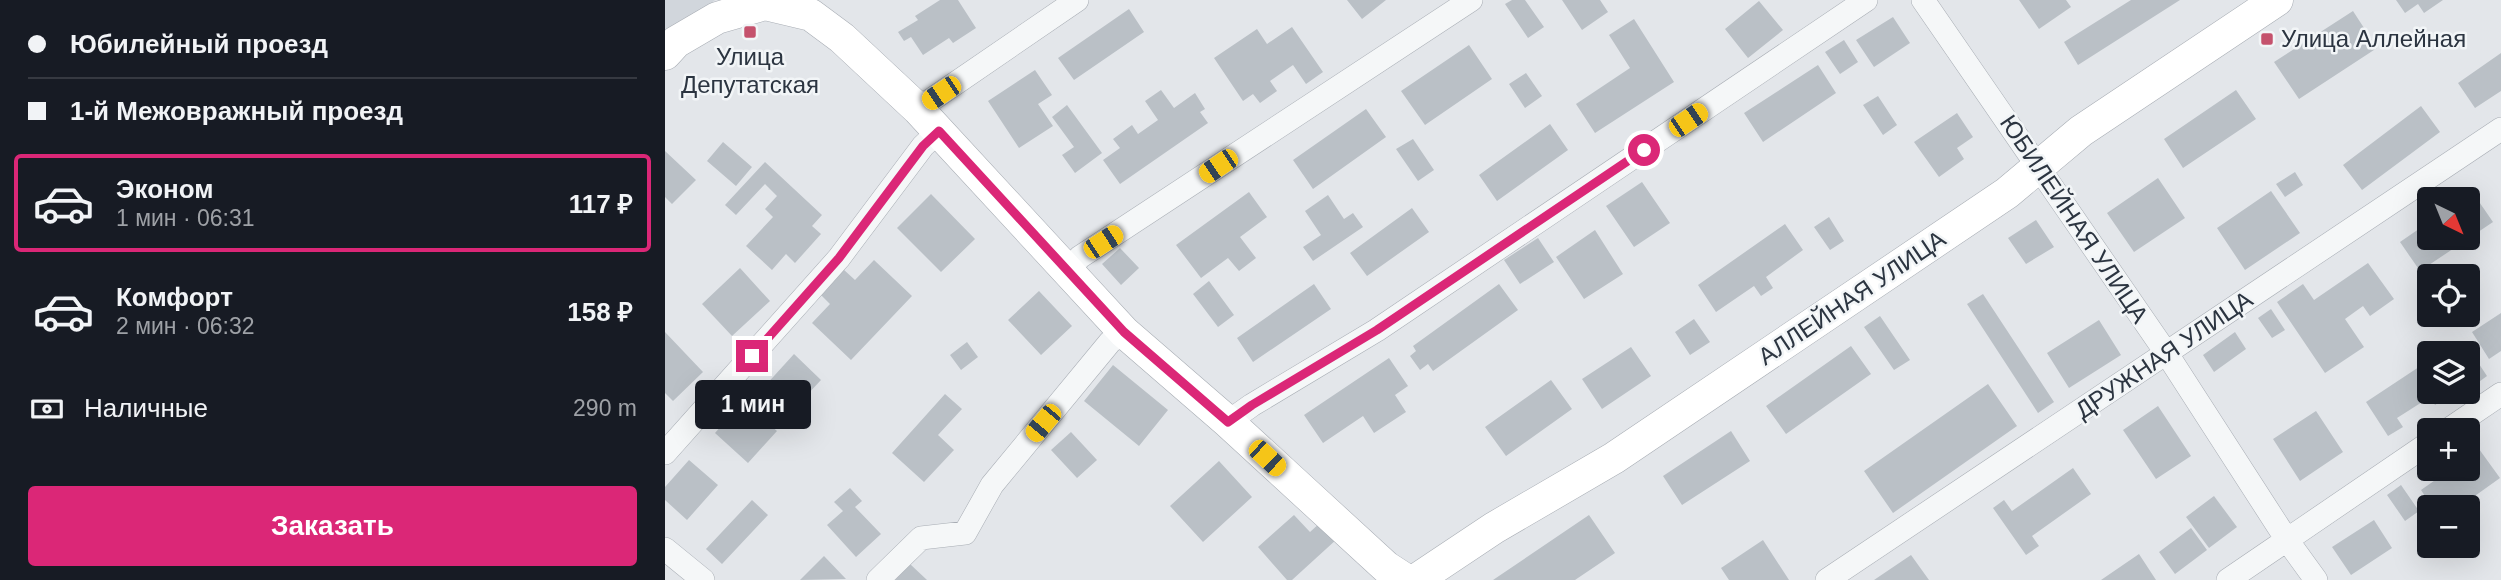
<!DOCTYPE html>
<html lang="ru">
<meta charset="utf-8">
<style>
body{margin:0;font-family:Helvetica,sans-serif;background:#242831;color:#f1f3f6;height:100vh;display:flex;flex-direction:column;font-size:26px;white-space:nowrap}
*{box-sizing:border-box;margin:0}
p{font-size:23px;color:#9ea1a6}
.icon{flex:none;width:38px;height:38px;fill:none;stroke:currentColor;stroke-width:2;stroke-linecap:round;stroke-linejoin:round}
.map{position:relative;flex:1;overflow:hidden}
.panel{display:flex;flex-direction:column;background:#171b24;width:665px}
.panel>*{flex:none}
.top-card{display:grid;align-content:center;height:154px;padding:0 28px;background:#171b24}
.needle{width:46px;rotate:137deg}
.tools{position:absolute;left:1752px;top:187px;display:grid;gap:14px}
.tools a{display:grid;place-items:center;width:63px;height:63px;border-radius:7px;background:#171b24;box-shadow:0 7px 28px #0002;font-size:35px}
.end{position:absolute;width:32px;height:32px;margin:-16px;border:9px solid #db2777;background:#fff;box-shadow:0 0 0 4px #fff}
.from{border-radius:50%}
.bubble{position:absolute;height:49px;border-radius:7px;background:#171b24;box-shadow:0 7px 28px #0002;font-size:23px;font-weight:600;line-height:49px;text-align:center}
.car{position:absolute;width:21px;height:42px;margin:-21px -10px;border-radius:9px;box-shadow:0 0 5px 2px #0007;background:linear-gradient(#f5c518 24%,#345 0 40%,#f5c518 0 76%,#345 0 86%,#f5c518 0)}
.top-card b{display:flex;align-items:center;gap:24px;height:66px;font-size:26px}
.top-card b+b{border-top:2px solid #363941}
.top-card i{width:18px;height:18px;background:#f1f3f6}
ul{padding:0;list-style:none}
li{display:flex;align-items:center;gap:21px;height:98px;margin:0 14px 10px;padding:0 14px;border:4px solid transparent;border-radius:7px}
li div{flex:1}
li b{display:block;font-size:26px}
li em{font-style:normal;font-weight:600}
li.active{border-color:#db2777}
li>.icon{width:63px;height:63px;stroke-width:1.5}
.pay{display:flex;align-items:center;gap:18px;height:77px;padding:0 28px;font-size:26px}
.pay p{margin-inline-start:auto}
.primary-button{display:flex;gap:14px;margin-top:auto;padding:14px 28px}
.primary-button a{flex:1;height:80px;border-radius:7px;background:#db2777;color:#fff;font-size:28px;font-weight:600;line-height:80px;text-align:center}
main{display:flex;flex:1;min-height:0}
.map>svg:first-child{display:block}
.built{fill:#d1d6dc}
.building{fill:#bac0c6}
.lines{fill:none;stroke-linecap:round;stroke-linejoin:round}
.street-casing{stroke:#a8adb4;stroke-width:24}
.secondary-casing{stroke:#a8adb4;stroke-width:33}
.street{stroke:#f5f7f8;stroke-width:23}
.secondary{stroke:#fff;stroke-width:32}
.route{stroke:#db2777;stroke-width:9}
.poi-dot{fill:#c5526d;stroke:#f2f5f7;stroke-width:2.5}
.labels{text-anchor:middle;stroke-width:5;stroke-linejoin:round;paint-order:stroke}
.poi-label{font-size:24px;fill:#2c3541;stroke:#f2f5f7;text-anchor:start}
.street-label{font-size:24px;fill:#2c3541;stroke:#f2f5f7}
</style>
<main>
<section class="panel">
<div class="top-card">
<b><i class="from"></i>Юбилейный проезд</b>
<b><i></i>1-й Межовражный проезд</b>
</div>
<ul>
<li class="active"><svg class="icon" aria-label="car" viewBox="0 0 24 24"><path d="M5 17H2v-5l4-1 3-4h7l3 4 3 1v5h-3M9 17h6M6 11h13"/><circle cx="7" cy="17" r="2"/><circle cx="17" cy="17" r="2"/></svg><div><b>Эконом</b><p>1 мин · 06:31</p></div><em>117 ₽</em></li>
<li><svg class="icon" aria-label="car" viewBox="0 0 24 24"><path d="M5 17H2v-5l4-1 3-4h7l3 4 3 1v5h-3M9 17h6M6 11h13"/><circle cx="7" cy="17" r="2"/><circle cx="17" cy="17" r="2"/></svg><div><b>Комфорт</b><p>2 мин · 06:32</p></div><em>158 ₽</em></li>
</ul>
<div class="pay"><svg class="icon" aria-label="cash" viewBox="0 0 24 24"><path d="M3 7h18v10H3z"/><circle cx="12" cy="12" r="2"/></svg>Наличные<p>290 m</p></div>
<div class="primary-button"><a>Заказать</a></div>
</section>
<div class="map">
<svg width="1836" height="580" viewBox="0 0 1836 580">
<rect width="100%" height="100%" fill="#e3e6ea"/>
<!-- built -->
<path class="built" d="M0 0H50L0 47Z"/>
<!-- building -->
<path class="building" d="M275 0H293L311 28 288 43 284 38 258 55 246 37 239 41 233 32 253 20 250 16Z
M682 0H721L697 19Z
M847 0H860L879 27 863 38 840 4Z
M897 0H935L943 12 917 30Z
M1354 0H1401L1406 7 1374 29Z
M1466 0H1515L1413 65 1399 42Z
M1731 0H1778L1759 13 1753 4 1740 13Z
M1094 1 1118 30 1083 58 1060 29Z
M464 9 479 32 409 80 393 58Z
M1688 11 1712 48 1634 99 1609 62Z
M1228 17 1245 43 1209 67 1191 40Z
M969 19 1009 82 930 133 911 104 965 68 944 35Z
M627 27 658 72 641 84 628 65 605 81 612 91 595 103 588 94 578 101 549 58 592 29 602 44Z
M1179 40 1193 62 1175 74 1160 52Z
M804 45 827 79 760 125 736 91Z
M1836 53V91L1810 108 1793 83Z
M1153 65 1171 93 1098 142 1079 113Z
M370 70 387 95 373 104 388 126 354 148 323 101Z
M861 73 877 96 860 108 844 84Z
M496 90 509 108 530 93 540 109 535 112 543 123 455 184 438 160 455 148 448 139 467 125 473 134 493 120 480 101Z
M1571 90 1591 119 1518 168 1499 139Z
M1213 96 1232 125 1218 135 1198 105Z
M402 105 437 153 410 173 397 155 409 147 387 117Z
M1756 106 1775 132 1697 190 1678 165Z
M701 109 721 137 648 189 628 160Z
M1292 113 1308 137 1292 148 1299 159 1274 177 1249 142Z
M885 124 903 150 832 201 814 175Z
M748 139 769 170 753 181 731 149Z
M58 142 87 167 71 186 42 161Z
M0 151 31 180 7 204 0 197Z
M100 162 157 215 147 226 156 234 130 263 121 254 107 270 81 246 108 217 100 209 112 196 100 184 71 215 60 205Z
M1630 172 1638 185 1620 197 1611 184Z
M1493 178 1520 218 1469 252 1442 213Z
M977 182 1005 223 969 247 941 206Z
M1606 191 1635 233 1580 270 1552 228Z
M584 192 602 217 575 237 591 258 574 271 563 258 536 278 511 245Z
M1808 193 1828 222 1755 271 1735 242 1764 222V238H1802V200H1798Z
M266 194 310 239 276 272 232 228Z
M663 195 679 219 688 213 698 227 648 261 638 247 656 235 640 211Z
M747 208 764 232 702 276 685 253Z
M1164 217 1179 241 1165 250 1149 227Z
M1371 220 1389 247 1361 264 1343 238Z
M1120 224 1138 250 1101 277 1108 288 1096 296 1089 286 1051 312 1033 285Z
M930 230 958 274 919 299 891 257Z
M873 238 889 262 855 284 839 260Z
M455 248 474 268 456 285 437 264Z
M209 260 247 296 186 360 147 323 165 304 154 293 178 269 190 280Z
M1703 263 1729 299 1705 316 1698 306 1680 319 1699 347 1660 373 1612 302 1638 284 1649 300Z
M75 268 105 301 67 336 37 304Z
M544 281 569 315 553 327 528 294Z
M649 284 666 309 588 362 572 338Z
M834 284 853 310 768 371 763 364 755 370 745 356 751 351 748 346Z
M374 291 407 326 376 355 343 320Z
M1318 294 1389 402 1373 413 1302 304Z
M1606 309 1620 330 1607 338 1593 318Z
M1836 313V351L1824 359 1807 332Z
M1215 316 1245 360 1229 370 1199 327Z
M1029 319 1045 342 1025 355 1010 332Z
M1434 320 1456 355 1404 388 1382 353Z
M0 332 38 372 8 401 0 393Z
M1570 332 1581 349 1549 372 1538 355Z
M302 342 313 357 296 370 285 355Z
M1186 346 1206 374 1121 434 1101 406Z
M966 347 986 376 937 409 917 379Z
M129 354 156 380 126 412 99 387Z
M724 358 743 386 730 395 741 412 709 433 698 416 658 443 639 415Z
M1810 358 1822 376 1811 384 1802 372V364Z
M1760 363 1764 369V392H1790L1770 405 1765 397 1732 418 1738 427 1723 436 1701 402Z
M448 365 503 410 474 446 419 401Z
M886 380 907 409 841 456 820 427Z
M1323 384 1352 426 1228 513 1199 471Z
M280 394 297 409 273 435 289 450 259 482 227 453Z
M78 401 112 431 83 463 50 433Z
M1493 406 1526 456 1491 479 1458 430Z
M1651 411 1678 452 1635 481 1608 439Z
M1066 431 1085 461 1017 505 998 476Z
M406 432 432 460 412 478 386 450Z
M1814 449 1835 478 1793 508H1768L1756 490 1786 469H1802V457Z
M24 460 53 485 22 520 0 500V487Z
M554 461 587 497 538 542 505 506Z
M1408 468 1426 494 1367 536 1374 546 1361 555 1328 508 1339 500 1347 511Z
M1736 485 1754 511 1740 521 1722 495Z
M185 488 197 501 190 507 216 534 191 557 162 525 178 511 169 502Z
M1549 496 1572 527 1544 548 1521 517Z
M87 500 103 515 57 564 41 549Z
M629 515 645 532 656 522 672 539 627 580H622L593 547Z
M924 515 950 553 910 580H828Z
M1709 520 1727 548 1686 575 1667 547Z
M1526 528 1542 550 1510 574 1494 552Z
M1098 540 1124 580H1064L1056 568Z
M1474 554 1491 580H1436Z
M1246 555 1264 580H1209Z
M159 556 181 579 135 580Z
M245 564 262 580H230Z"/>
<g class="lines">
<defs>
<path id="street" d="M1258 0 1502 354 1622 540 1651 580
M253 109 412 0
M402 271 415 257 806 0
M563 422 587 405 712 330 1201 0
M1783 430 1836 394
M0 453 174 258 258 146 274 131
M0 549 38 580
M213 580 256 538 300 533 327 485 445 342 459 332
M1162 580 1836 129
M1563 580 1764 443"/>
<path id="secondary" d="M0 54 11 42 52 18 100 4 146 15 177 38 253 109 459 332 563 422 721 567 741 580
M751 580 829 528 949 458 1342 193 1416 131 1612 0"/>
</defs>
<!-- street casing -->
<use href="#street" class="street-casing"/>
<!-- secondary casing -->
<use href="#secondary" class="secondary-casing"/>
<!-- street -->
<use href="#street" class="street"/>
<!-- secondary -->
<use href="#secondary" class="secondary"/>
</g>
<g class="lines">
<!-- route -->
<path class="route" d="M87 356 174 258 258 146 274 131 459 332 563 422 587 405 712 330 979 150"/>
</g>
<!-- markers -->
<g class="poi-dot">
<rect x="78" y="25" width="14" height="14" rx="3.5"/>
<rect x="1595" y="32" width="14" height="14" rx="3.5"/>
</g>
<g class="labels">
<!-- poi labels -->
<g class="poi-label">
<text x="1616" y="47">Улица Аллейная</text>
<text x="85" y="65" text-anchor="middle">Улица<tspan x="85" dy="28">Депутатская</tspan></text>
</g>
<!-- street labels -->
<g class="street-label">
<text transform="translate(1409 219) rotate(56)" y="8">ЮБИЛЕЙНАЯ УЛИЦА</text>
<text transform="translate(1187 298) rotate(-34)" y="8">АЛЛЕЙНАЯ УЛИЦА</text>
<text transform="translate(1499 355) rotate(-34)" y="8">ДРУЖНАЯ УЛИЦА</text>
</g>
</g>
</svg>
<div class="tools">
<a><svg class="needle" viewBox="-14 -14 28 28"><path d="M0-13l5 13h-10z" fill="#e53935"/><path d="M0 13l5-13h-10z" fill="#9ea1a6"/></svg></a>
<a><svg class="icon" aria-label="locate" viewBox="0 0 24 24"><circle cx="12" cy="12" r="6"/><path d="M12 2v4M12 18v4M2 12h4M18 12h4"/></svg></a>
<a><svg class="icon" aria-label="layers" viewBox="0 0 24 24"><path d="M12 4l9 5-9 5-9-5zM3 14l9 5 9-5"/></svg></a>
<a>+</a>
<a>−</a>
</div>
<i class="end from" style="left:979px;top:150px"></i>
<i class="end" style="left:87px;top:356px"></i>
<div class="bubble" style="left:30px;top:380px;width:116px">1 мин</div>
<i class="car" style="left:276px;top:93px;rotate:236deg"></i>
<i class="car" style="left:1023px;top:120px;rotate:56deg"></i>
<i class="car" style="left:553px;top:166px;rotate:236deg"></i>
<i class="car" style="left:438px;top:242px;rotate:57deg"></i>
<i class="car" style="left:378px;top:423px;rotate:220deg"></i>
<i class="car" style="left:602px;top:458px;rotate:133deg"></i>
</div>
</main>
